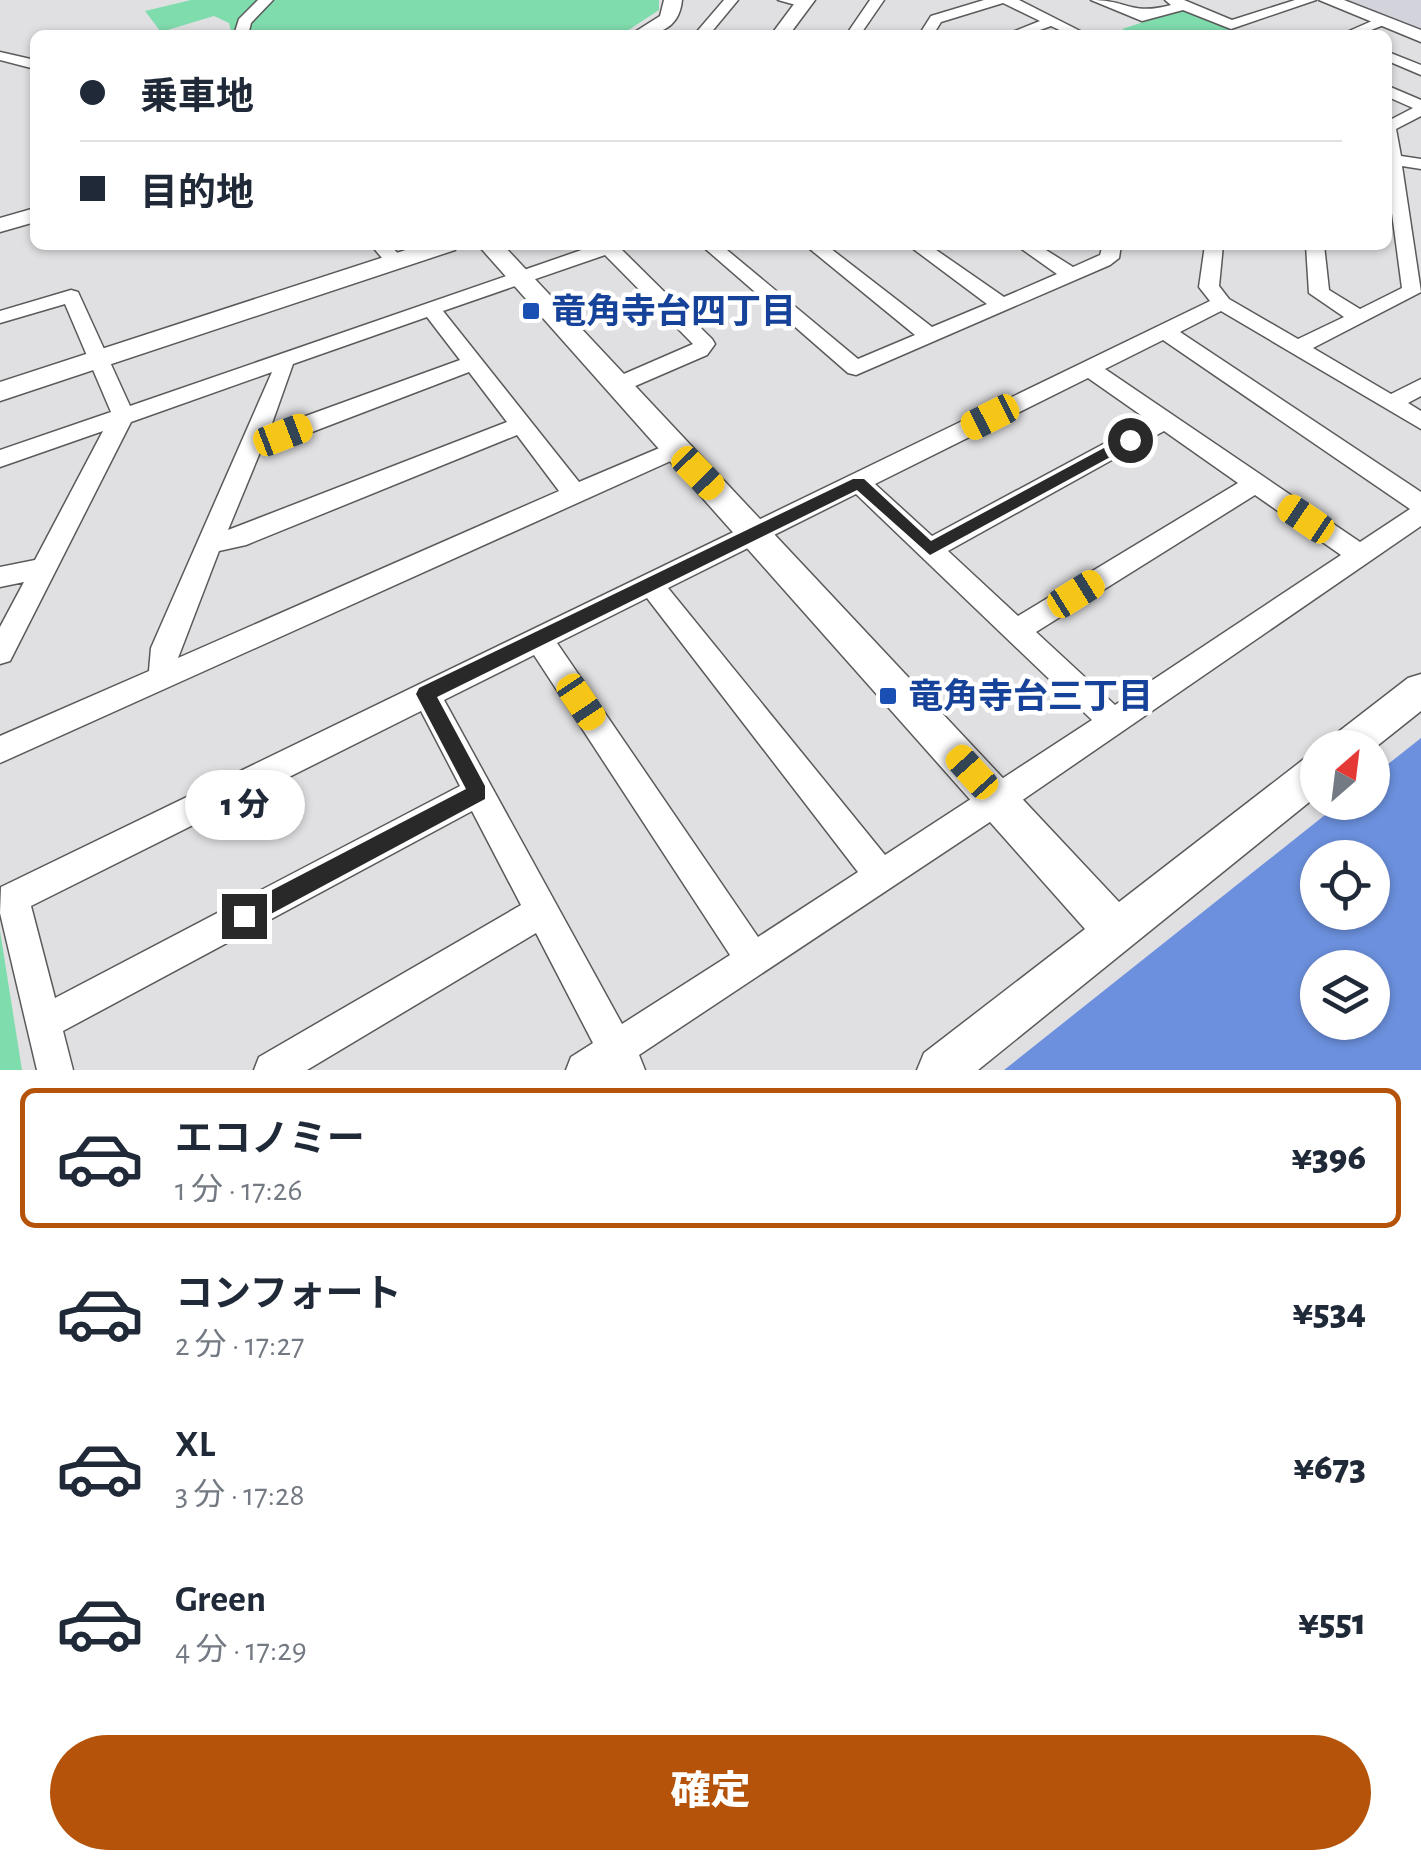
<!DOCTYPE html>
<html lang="ja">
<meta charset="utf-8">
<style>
body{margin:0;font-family:"Alegreya Sans","Noto Sans JP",sans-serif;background:#f2f2f3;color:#1f2937;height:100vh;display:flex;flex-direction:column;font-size:38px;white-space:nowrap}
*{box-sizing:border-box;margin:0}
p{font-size:32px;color:#747a83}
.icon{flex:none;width:55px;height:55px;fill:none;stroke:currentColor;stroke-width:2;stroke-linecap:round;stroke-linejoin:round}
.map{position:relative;height:1070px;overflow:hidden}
.panel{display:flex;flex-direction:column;background:#fff;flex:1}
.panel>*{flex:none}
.banner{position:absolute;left:30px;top:30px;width:1362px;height:220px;border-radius:15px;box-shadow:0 2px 8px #0004;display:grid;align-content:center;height:220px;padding:0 50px;background:#fff}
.needle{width:65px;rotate:28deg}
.buttons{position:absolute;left:1300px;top:730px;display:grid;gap:20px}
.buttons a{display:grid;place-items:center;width:90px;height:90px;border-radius:50%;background:#fff;box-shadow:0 2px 8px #0004;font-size:50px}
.end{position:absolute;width:45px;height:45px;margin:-22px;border:12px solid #292929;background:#fff;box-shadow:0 0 0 5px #fff}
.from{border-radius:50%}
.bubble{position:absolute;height:70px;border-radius:35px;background:#fff;box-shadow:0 2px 8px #0004;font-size:32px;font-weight:800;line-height:70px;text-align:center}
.car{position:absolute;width:30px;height:60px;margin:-30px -15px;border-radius:12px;box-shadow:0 0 8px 2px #0007;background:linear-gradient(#f5c518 24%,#345 0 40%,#f5c518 0 76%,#345 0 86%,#f5c518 0)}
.banner b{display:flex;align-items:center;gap:35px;height:95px;font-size:38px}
.banner b+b{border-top:2px solid #e0e1e3}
.banner i{width:25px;height:25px;background:#1f2937}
ul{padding:18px 0 0;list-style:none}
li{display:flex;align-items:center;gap:30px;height:140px;margin:0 20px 15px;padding:0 30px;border:5px solid transparent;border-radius:15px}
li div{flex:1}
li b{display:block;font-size:38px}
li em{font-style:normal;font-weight:800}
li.selected{border-color:#b45309}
li>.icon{width:90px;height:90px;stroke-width:1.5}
.button{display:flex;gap:20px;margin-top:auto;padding:20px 50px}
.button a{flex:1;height:115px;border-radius:60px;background:#b45309;color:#fff;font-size:40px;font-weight:800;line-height:115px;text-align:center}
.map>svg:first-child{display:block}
.built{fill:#d3d3dc}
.green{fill:#7fdcac}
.water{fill:#6c90dd;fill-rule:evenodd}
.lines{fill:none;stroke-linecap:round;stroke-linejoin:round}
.minor-casing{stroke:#5a5a5b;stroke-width:3}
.tertiary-casing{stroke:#5a5a5b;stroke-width:3}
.minor{fill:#fff;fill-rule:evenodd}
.tertiary{fill:#fff;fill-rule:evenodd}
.route{fill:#292929}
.transit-dot{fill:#1a4fb4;stroke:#fff;stroke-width:4}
.labels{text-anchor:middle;stroke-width:9;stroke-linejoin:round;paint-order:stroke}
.transit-label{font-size:35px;font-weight:bold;fill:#164399;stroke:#fff;text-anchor:start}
</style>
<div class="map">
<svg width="1421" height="1070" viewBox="0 0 1421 1070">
<rect width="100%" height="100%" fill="#e0e0e2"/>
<!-- built -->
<path class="built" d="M1421 0V31L1345 1 1349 0Z"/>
<!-- green -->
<path class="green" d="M191 0H659V10L621 35H232L229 23 214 16 161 32 145 11Z
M1184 9 1246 35H1136L1122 29Z
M0 931 22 1070H0Z"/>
<!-- water -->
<path class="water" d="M1421 738V1070H1004L1340 803 1372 802 1373 776ZM1318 858H1372V912H1318ZM1318 968H1372V1022H1318Z"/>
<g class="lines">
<defs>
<path id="minor" d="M258 0H273L251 23 248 35H234L239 19Z
M724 0H738L709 35H694Z
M778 0H807L810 3 803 7Z
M870 0H884L860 35H846Z
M984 0H1019L1088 35H1070L1051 26 1026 35H1005L1040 21 1003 3 941 22 933 35H919L931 16Z
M1091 0C1129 0 1130 16 1171 5L1165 0H1184L1232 20 1295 0H1316L1231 29 1183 10 1142 21Z
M1381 17 1386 18V24L1359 35H1340Z
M0 52 35 60V69L0 60Z
M1388 52 1421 65V75L1388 61Z
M1388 86 1421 100V116L1396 129 1401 156 1421 159V169L1402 166 1421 292 1313 348 1391 394 1421 379V396L1408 403 1421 411V429L1221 311 1180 332 1421 492V526L1008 810 639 1055 645 1070H566L571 1057 593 1043 536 933 307 1070H254L259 1057 521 905 472 811 63 1031 73 1070H37L0 913 1 887 1210 301 1199 287 1205 245H1223L1219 286 1229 299 1298 339 1344 317 1309 293 1306 245H1324L1329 290 1360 309 1402 288 1388 183V121L1413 108 1388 97ZM1163 340 1410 509 1360 542 1105 369ZM1088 378 1148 420 932 536 875 484ZM1164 431 1238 483 1018 616 948 551ZM856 494 1092 720 885 855 668 588ZM1255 495 1341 555 1115 705 1036 632ZM647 598 858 872 758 937 557 643ZM534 655 730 955 622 1024 444 700ZM421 711 460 786 55 998 31 906Z
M371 245H390L405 261 402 265H388Z
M596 245H623L621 249 712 339 715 344 707 355 626 390H610L607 385 610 380 693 344 605 255 443 311 579 482 676 441 688 449 684 455 0 763V736L149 671 151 648 272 372 131 422 10 661 0 664V627L24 582 0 587V567L35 560 103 431 0 467V450L111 412 65 304 0 323V311L71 290 78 292 130 406ZM427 317 460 360 270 429 293 364ZM469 372 507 422 228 530 263 445 291 440ZM517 435 559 491 178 658 219 551 246 545Z
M701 245H721L858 359 915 335 805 245H826L932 327 987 304 908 245H929L1004 297 1057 274 1016 245H1038L1073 267 1100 255 1103 245H1121L1119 258 1110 265 856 375 848 373Z"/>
<path id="tertiary" d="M664 0H682C679 31 656 35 630 35L660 16Z
M797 0H815L789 35H771Z
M1319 0H1344L1421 30V42Z
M35 208V222L0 232V218Z
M421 245H458L455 250 0 401V382Z
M478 245H503L1119 902 1304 759 1318 754V795L978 1070H917L924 1053 1085 929Z
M1421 674V711L1372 750 1328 748 1333 736 1408 678Z"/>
</defs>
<!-- minor casing -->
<use href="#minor" class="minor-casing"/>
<!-- tertiary casing -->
<use href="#tertiary" class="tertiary-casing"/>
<!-- minor -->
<use href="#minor" class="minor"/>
<!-- tertiary -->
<use href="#tertiary" class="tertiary"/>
</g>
<!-- route -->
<path class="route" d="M1130 434 1138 440 1136 443 930 555 857 490 437 697 485 786V799L252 924 244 927 236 924 233 916 236 909 466 789 416 694 419 688 853 479H864L931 541Z"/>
<!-- markers -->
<g class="transit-dot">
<rect x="521" y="301" width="20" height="20" rx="5"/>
<rect x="878" y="686" width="20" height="20" rx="5"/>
</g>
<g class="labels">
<!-- transit labels -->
<g class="transit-label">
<text x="551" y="323">竜角寺台四丁目</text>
<text x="908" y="708">竜角寺台三丁目</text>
</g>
</g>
</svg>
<div class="buttons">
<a><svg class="needle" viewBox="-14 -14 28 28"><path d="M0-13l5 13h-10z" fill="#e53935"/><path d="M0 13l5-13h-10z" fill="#747a83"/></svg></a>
<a><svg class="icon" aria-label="locate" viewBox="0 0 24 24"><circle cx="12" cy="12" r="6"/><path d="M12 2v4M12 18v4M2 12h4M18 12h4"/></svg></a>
<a><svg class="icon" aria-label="layers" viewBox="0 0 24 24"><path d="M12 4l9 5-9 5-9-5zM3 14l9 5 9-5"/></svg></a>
</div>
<i class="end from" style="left:1130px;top:440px"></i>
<i class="end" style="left:244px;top:916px"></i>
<div class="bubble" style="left:185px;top:770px;width:120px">1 分</div>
<i class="car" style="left:990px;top:417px;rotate:243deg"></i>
<i class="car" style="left:283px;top:435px;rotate:69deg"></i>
<i class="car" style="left:698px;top:473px;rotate:136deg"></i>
<i class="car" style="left:1306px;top:519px;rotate:304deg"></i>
<i class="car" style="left:1076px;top:594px;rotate:58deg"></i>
<i class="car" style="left:581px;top:702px;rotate:146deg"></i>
<i class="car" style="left:972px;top:772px;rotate:318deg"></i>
<div class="banner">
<b><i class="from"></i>乗車地</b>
<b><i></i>目的地</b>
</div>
</div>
<section class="panel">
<ul>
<li class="selected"><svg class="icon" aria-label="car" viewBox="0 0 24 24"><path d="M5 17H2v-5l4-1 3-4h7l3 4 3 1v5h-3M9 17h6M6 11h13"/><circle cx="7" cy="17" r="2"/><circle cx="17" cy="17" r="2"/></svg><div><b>エコノミー</b><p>1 分 · 17:26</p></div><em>¥396</em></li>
<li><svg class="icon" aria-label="car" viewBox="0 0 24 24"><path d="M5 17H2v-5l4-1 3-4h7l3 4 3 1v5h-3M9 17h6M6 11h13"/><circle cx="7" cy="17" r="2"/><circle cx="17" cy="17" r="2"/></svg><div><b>コンフォート</b><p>2 分 · 17:27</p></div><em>¥534</em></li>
<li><svg class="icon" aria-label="car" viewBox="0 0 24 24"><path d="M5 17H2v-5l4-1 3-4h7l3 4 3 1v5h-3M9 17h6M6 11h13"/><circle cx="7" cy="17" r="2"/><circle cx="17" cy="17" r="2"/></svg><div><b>XL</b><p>3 分 · 17:28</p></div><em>¥673</em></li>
<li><svg class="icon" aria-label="car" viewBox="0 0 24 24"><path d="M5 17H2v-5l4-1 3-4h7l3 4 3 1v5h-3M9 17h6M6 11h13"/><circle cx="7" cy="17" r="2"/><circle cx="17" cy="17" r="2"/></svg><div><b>Green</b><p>4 分 · 17:29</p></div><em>¥551</em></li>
</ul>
<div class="button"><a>確定</a></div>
</section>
